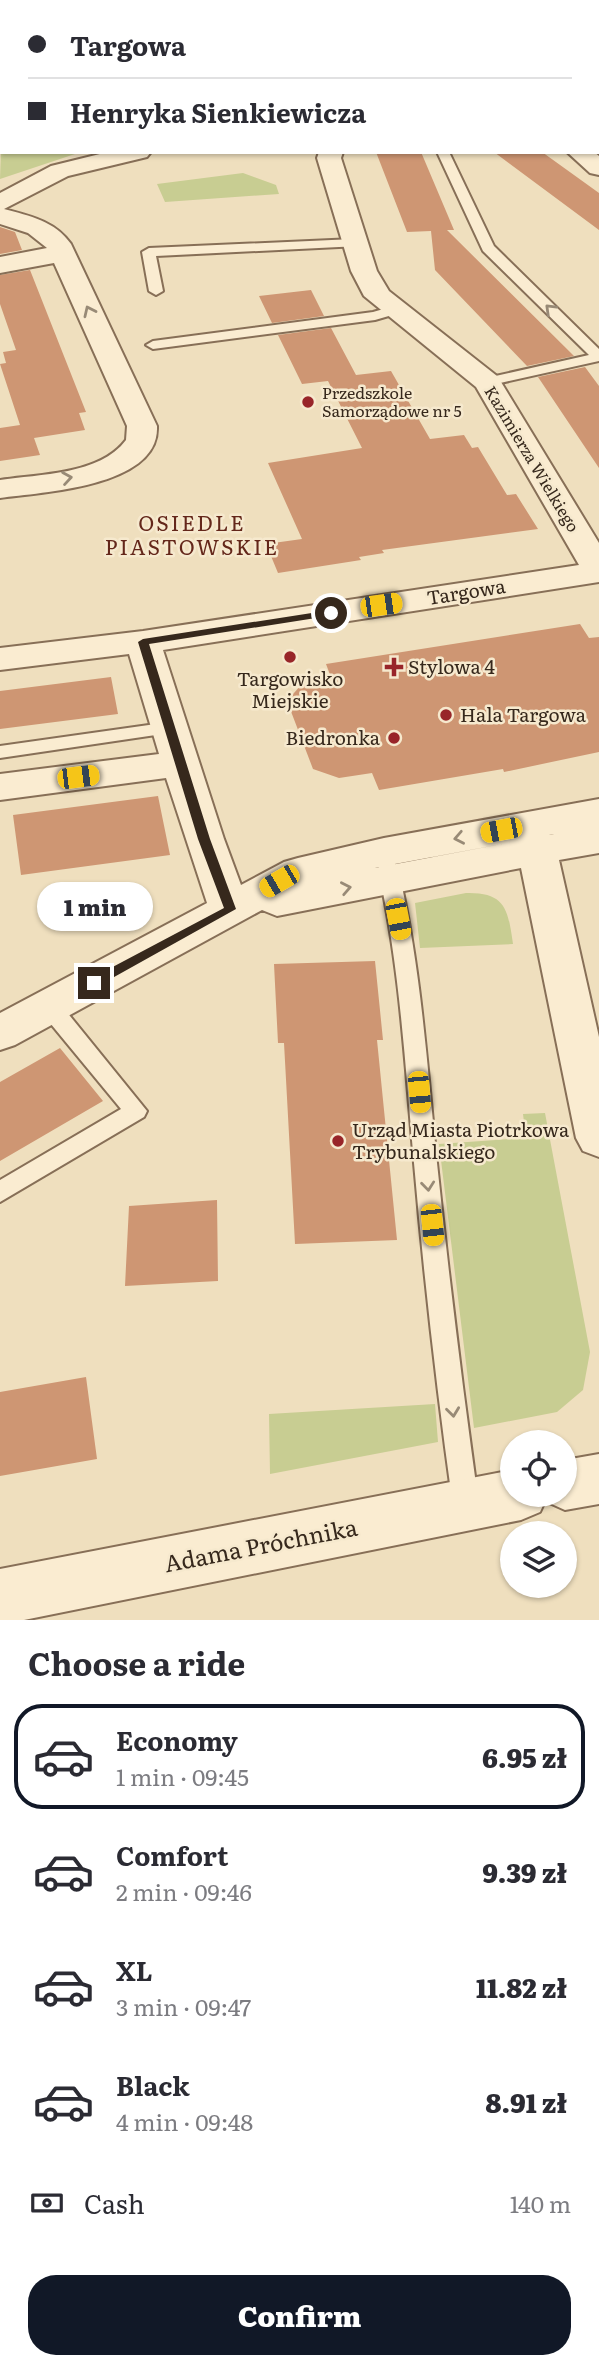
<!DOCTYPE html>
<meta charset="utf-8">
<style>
body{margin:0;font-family:Literata,serif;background:#f7f7f7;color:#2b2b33;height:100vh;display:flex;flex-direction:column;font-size:26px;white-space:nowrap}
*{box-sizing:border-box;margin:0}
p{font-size:23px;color:#7c7c81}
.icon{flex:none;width:38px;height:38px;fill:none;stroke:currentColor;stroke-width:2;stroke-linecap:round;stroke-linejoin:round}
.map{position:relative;height:1620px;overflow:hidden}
.details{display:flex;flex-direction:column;background:#fff;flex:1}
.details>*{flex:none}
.guide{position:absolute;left:0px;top:0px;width:600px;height:154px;box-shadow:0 2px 5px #0004;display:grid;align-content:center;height:154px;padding:0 28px;background:#fff}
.tools{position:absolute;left:500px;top:1430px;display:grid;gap:14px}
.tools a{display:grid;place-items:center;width:77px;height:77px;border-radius:50%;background:#fff;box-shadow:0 2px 5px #0004;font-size:35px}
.end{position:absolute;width:32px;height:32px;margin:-16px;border:9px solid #36281c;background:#fff;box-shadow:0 0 0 4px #fff}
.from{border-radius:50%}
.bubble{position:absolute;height:49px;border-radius:24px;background:#fff;box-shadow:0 2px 5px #0004;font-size:23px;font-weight:800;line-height:49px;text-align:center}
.car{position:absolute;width:21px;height:42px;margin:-21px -10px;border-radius:9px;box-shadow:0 0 5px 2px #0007;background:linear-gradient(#f5c518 24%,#345 0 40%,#f5c518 0 76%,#345 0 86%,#f5c518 0)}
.guide b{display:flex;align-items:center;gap:24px;height:66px;font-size:26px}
.guide b+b{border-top:2px solid #e1e1e2}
.guide i{width:18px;height:18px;background:#2b2b33}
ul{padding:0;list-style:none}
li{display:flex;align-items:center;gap:21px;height:105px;margin:0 14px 10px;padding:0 14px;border:4px solid transparent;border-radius:28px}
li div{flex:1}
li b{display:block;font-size:26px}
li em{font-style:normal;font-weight:800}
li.on{border-color:#111827}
li>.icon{width:63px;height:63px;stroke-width:1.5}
h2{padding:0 28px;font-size:32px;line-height:84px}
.pay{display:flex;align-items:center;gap:18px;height:77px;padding:0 28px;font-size:26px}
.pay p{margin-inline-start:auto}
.cta{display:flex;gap:14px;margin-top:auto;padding:14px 28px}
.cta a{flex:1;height:80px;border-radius:28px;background:#111827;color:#fff;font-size:28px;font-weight:800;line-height:80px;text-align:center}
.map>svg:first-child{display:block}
.green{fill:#c8cd92}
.building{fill:#ce9673}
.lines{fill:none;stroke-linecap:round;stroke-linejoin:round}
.lane-casing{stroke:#876f57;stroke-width:4}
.street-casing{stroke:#876f57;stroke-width:4}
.lane{fill:#faecd1;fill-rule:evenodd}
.street{fill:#faecd1;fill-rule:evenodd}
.oneway{stroke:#988a76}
.route{fill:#36281c}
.poi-dot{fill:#982529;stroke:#f6e9ce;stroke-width:2.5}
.labels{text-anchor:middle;stroke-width:5;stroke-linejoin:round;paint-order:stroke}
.far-poi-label{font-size:16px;fill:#36281c;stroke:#f6e9ce;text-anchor:start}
.far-street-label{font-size:16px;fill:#36281c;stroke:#f6e9ce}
.street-label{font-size:19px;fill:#36281c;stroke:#f6e9ce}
.poi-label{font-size:19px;fill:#36281c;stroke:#f6e9ce;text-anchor:start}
.neighbourhood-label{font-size:21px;letter-spacing:2px;fill:#64271a;stroke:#f6e9ce}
.near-street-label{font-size:23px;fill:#36281c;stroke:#f6e9ce}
</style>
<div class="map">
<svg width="599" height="1620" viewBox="0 0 599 1620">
<rect width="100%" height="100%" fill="#efdfbe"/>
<!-- green -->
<path class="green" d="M2 120V152H81L0 179Z
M243 173 276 185 279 194 165 202 157 184Z
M466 893C506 892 508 910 513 944L420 948 415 903Z
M545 1113 590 1352 583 1390 557 1412 474 1428 439 1144 526 1138 523 1114Z
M435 1404 438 1442 270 1474 269 1414Z"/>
<!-- building -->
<path class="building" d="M376 152H421L454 230H447L574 356 527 366 435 270 431 231 407 232Z
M494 152H542L599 193V230Z
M0 227 15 232 22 250 0 254Z
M30 270 86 412 79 413 85 430 34 438 40 455 0 461V428L20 425 0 364 6 363 3 352 16 350 0 304V275Z
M311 290 324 316 272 323 259 296Z
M331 328 356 375 391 371 430 439 464 435 472 448 478 447 507 495 516 494 538 529 382 550 384 553 359 557 361 560 278 573 266 544 302 539 268 463 362 448 328 381 302 384 278 335Z
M585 367 599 386V468L538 377Z
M580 624 589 638 599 637V752L504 772 503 769 379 790 372 773 339 778 313 769 287 701 301 685 332 680 326 664Z
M111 677 118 714 0 729V691Z
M158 796 170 855 21 875 13 815Z
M375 961 383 1040H377L397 1240 295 1244 284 1043H278L274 964Z
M60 1048 103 1101 0 1161V1082Z
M217 1200 218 1281 125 1286 129 1206Z
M86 1377 97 1459 0 1476V1392Z"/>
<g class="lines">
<defs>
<path id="lane" d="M245 0H263L264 2H246Z
M332 0H345L331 2Z
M437 152H449L494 246 599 349V361L487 386 482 385 480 382 482 379 589 355 483 251Z
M354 239 360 243 359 246 156 256 163 291 156 295 149 291 142 252 149 248Z
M394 306 401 310 399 313 375 320 153 349 146 345 153 341 373 312Z
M170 722 179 728 176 732 0 758V746Z
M388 862 395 864 398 869C421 966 427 1065 437 1163 449 1278 463 1392 479 1506L476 1515 466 1519 456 1515 453 1506C437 1392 424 1278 414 1163 405 1065 400 966 378 869L381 864Z
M49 998 57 1000 147 1111 144 1117 0 1202V1180L121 1109 41 1012 38 1006 41 1000Z"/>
<path id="street" d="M459 0H486L487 2H460Z
M0 47H2L0 61Z
M598 84H599V98H598Z
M108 152H151L147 157 68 176 4 209C30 216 55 221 71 244L157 426C160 487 43 492 0 498V480C39 474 100 475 126 440L127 426 54 263 0 273V257L47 248 28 233 0 224V193L51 166Z
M319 152H343L341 158 377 271 389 291 497 376 501 382 599 543V582L163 650 224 839 241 885 284 862 298 858 384 838 599 799V825L549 835 599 825V853L559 860 599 1037V1157L583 1151 576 1138 521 868 277 916 262 910 15 1045 0 1050V1013L207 903 166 778 0 800V774L159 754 129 654 0 670V648L143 631 579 565 476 387 364 296 351 271 317 158ZM513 842 375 868 384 866Z
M567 152H594L599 156V175L590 173Z
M599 1454V1504L565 1510 545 1501 540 1512 521 1520 24 1620H0V1569L513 1470V1494H565V1460Z"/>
</defs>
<!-- lane casing -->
<use href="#lane" class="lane-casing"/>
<!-- street casing -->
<use href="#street" class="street-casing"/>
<!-- lane -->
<use href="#lane" class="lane"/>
<!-- street -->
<use href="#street" class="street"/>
</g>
<!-- one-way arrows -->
<defs><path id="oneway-chevron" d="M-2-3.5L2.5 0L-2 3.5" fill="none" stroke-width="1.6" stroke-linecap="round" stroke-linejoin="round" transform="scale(1.75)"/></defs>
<g class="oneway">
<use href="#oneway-chevron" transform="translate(550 309) rotate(-136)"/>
<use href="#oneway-chevron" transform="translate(89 311) rotate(-115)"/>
<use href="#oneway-chevron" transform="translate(67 478) rotate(-9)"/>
<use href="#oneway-chevron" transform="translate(459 838) rotate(169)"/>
<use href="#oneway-chevron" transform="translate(346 888) rotate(-11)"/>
<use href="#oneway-chevron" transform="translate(428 1186) rotate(84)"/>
<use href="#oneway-chevron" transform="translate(453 1412) rotate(83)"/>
</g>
<!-- route -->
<path class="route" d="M331 610 336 613 335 615 149 644 210 839 236 909 98 986H90V979L224 908 198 839 138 642 143 639Z"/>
<!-- markers -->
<g class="poi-dot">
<circle cx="308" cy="402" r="7"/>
<circle cx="290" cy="657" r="7"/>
<path d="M390.5 656.5h7v7h7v7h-7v7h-7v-7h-7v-7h7z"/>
<circle cx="446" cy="715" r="7"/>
<circle cx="394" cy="738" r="7"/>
<circle cx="338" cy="1141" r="7"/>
</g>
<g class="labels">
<!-- far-poi labels -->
<g class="far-poi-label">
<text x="322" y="399">Przedszkole<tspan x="322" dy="18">Samorządowe nr 5</tspan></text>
</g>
<!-- far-street labels -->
<g class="far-street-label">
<text transform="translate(532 459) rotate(59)" y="6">Kazimierza Wielkiego</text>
</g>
<!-- street labels -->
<g class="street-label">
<text transform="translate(466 592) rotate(-9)" y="7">Targowa</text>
</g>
<!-- poi labels -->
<g class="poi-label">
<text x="408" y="674">Stylowa 4</text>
<text x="290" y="686" text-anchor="middle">Targowisko<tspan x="290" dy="22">Miejskie</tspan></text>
<text x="460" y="722">Hala Targowa</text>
<text x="380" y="745" text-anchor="end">Biedronka</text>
<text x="352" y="1137">Urząd Miasta Piotrkowa<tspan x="352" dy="22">Trybunalskiego</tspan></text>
</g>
<!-- neighbourhood labels -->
<g class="neighbourhood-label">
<text x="192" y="531">OSIEDLE<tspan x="192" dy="24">PIASTOWSKIE</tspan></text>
</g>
<!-- near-street labels -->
<g class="near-street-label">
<text transform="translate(261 1546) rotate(-11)" y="8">Adama Próchnika</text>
</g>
</g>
</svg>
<div class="tools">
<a><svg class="icon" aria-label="locate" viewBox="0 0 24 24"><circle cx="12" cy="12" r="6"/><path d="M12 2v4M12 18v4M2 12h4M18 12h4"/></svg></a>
<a><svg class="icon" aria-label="layers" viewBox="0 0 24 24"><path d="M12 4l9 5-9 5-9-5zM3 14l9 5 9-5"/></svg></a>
</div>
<i class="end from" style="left:331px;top:613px"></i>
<i class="end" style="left:94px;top:983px"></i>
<div class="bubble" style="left:37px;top:882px;width:116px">1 min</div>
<i class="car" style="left:381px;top:605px;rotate:82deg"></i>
<i class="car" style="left:78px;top:777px;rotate:83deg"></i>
<i class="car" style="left:501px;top:830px;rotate:259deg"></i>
<i class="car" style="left:279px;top:881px;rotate:240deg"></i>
<i class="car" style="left:398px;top:919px;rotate:169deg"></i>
<i class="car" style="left:419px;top:1092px;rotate:175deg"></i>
<i class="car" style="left:432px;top:1225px;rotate:174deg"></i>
<div class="guide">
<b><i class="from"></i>Targowa</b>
<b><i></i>Henryka Sienkiewicza</b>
</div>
</div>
<section class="details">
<h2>Choose a ride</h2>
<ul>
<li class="on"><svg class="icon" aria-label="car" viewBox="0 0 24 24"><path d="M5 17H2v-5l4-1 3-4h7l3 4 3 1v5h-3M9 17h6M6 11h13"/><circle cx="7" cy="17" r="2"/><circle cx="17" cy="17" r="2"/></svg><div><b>Economy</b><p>1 min · 09:45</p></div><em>6.95 zł</em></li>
<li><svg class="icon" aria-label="car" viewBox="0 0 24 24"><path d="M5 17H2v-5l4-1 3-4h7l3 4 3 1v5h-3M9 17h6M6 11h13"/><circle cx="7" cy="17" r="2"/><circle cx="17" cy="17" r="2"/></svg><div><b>Comfort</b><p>2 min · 09:46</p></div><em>9.39 zł</em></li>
<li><svg class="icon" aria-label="car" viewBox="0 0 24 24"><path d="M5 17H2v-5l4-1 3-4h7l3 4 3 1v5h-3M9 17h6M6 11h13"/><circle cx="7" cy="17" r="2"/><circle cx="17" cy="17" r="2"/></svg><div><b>XL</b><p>3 min · 09:47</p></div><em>11.82 zł</em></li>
<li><svg class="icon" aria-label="car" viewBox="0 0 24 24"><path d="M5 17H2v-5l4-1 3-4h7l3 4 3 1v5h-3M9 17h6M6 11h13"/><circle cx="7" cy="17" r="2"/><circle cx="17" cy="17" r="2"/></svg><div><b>Black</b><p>4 min · 09:48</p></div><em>8.91 zł</em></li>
</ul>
<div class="pay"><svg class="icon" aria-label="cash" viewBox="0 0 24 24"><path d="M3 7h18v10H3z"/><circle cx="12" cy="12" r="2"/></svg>Cash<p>140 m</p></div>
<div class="cta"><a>Confirm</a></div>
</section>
